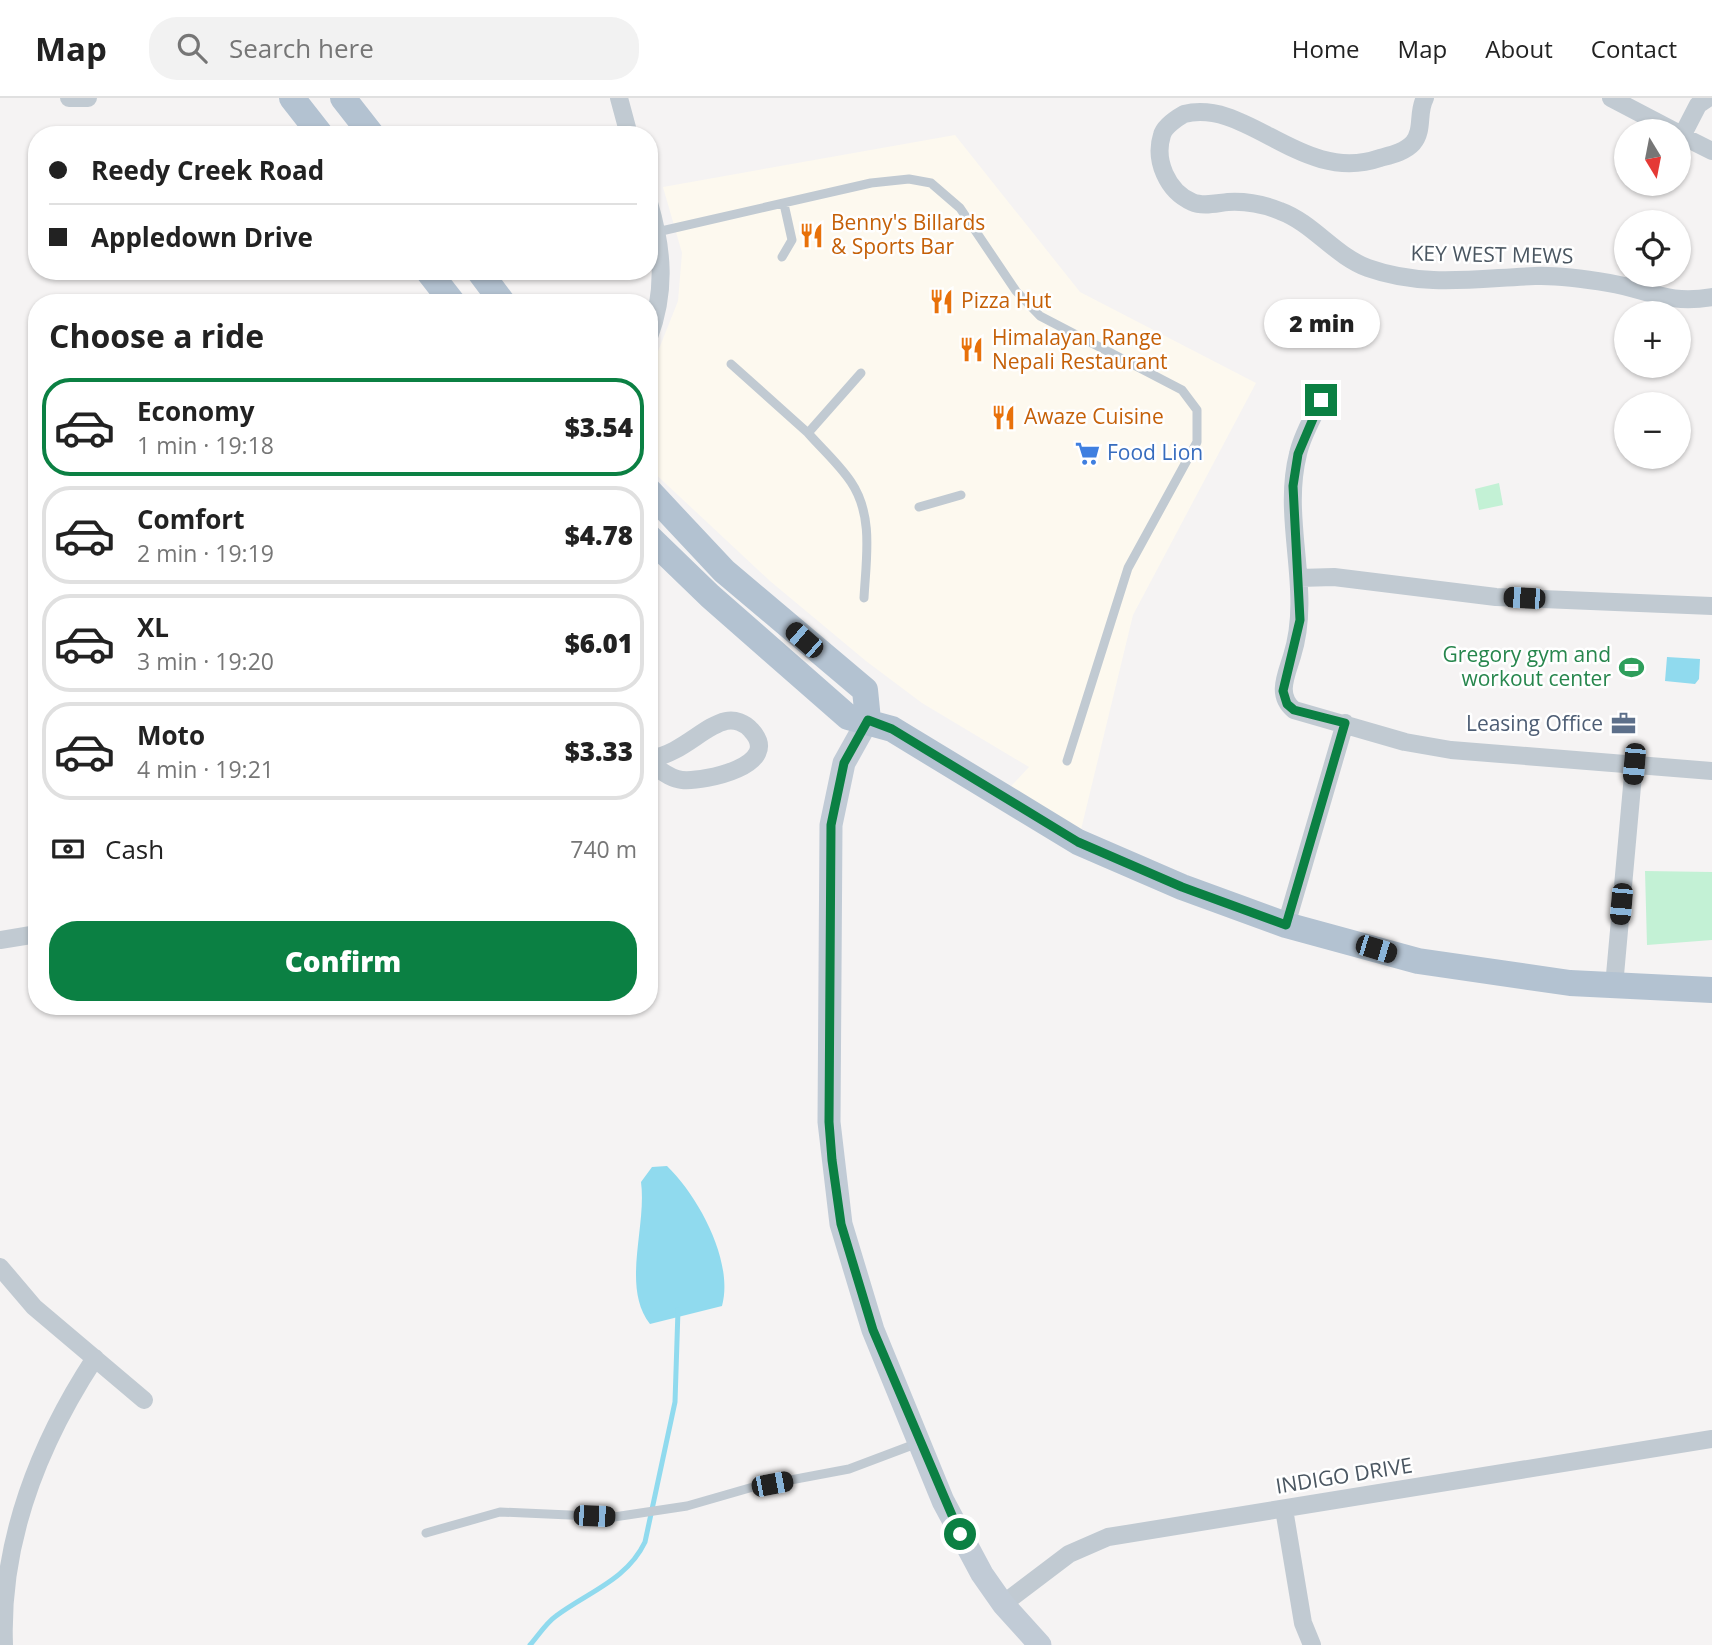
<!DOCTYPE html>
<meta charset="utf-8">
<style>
body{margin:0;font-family:"Open Sans",sans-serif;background:#f2f2f2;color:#222;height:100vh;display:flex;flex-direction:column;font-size:26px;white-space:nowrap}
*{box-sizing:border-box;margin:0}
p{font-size:23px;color:#767676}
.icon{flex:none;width:38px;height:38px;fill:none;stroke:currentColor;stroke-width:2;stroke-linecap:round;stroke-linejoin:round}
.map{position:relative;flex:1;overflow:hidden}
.side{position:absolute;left:28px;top:196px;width:630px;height:721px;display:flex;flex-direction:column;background:#fff;border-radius:28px;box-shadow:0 2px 5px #0004}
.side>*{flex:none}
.guide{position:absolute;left:28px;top:28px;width:630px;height:154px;border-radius:28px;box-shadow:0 2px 5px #0004;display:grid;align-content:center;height:154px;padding:0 21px;background:#fff}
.needle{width:46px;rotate:170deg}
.fabs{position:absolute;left:1614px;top:21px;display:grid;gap:14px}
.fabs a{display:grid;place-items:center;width:77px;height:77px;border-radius:50%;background:#fff;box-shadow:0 2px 5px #0004;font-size:35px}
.end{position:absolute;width:32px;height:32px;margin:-16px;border:9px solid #0b8043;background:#fff;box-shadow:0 0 0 4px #fff}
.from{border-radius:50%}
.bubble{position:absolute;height:49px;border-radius:24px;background:#fff;box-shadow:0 2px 5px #0004;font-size:23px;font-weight:800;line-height:49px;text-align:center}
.car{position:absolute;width:21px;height:42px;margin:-21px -10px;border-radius:9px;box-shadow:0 0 5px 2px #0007;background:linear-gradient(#222 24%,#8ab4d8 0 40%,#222 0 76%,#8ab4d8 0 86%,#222 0)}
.guide b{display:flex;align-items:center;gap:24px;height:66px;font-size:26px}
.guide b+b{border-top:2px solid #e0e0e0}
.guide i{width:18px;height:18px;background:#222}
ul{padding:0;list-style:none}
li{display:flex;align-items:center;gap:21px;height:98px;margin:0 14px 10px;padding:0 7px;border:4px solid #e0e0e0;border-radius:28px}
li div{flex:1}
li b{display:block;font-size:26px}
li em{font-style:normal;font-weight:800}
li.active{border-color:#0b8043}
li>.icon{width:63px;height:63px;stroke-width:1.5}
h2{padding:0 21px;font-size:32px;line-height:84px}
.pay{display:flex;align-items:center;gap:18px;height:77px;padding:0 21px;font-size:26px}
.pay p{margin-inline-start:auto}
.primary-button{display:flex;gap:14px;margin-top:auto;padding:14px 21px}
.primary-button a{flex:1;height:80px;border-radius:28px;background:#0b8043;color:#fff;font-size:28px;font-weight:800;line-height:80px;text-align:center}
header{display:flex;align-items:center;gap:42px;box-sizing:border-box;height:98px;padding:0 35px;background:#fff;border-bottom:2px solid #e0e0e0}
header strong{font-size:33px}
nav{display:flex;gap:38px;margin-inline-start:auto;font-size:24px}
.search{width:490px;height:63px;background:#f2f2f2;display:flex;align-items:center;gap:18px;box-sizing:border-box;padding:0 24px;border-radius:28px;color:#767676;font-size:26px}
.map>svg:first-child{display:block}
.commercial{fill:#fdf9ef}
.green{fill:#c3f1d5}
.water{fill:#90daee}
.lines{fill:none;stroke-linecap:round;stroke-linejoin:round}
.stream{stroke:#90daee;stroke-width:5}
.lane{stroke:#c1cad2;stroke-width:9}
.street{stroke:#c1cad2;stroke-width:18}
.secondary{stroke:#c1cbd6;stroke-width:23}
.primary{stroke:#b3c2d1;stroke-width:26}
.route{stroke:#0b8043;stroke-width:9}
.labels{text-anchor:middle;stroke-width:5;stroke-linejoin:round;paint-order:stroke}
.food-label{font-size:21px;fill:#c56008;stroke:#fff;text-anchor:start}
.street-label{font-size:21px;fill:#4a5661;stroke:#fff}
.shop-label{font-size:21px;fill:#366cbe;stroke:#fff;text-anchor:start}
.leisure-label{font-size:21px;fill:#27864d;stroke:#fff;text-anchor:end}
.service-label{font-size:21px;fill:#4e5e75;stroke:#fff;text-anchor:end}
</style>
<header>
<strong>Map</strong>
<div class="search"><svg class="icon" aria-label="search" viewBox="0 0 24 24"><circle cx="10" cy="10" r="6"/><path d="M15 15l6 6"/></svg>Search here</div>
<nav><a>Home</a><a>Map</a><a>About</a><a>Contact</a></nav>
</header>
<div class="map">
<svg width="1712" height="1547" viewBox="0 0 1712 1547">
<rect width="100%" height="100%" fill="#f5f3f3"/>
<!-- commercial -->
<path class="commercial" d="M955 37 1080 194 1256 285 1133 517 1078 744 1001 699 1029 669 922 605 866 563 770 483 649 370V276L678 203 682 155 663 89Z"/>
<!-- green -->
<path class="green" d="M1499 385 1503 407 1479 412 1475 391Z
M1645 773 1712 774V842L1647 847Z"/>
<!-- water -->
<path class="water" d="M1667 559 1700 561 1699 581 1695 586 1665 583Z
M667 1068C699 1099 734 1164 722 1208L650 1226C621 1189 647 1129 641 1084L652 1069Z"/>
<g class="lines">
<!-- stream -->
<path class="stream" d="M530 1547C538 1538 546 1525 556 1518 588 1494 627 1482 645 1444L675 1304 678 1212"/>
<!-- lane -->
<path class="lane" d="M657 134 871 85 909 81 931 85 960 110 1016 193 1040 218 1182 292 1197 312V344L1128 470 1067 663
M782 159 792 142 784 106
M731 266 808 335 861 275
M808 335C822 351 839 366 851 384 874 418 866 461 864 500
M919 409 961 397
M426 1435 500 1414 614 1419 687 1408 753 1389 849 1371 918 1345"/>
<!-- street -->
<path class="street" d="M69 0H88
M619 0 629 37
M1425 0C1417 14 1424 32 1413 45 1405 54 1391 57 1380 60 1302 87 1248 0 1184 16 1177 20 1164 29 1162 37 1154 62 1167 93 1192 104 1203 109 1217 105 1228 104 1246 103 1263 106 1280 113 1313 125 1335 158 1368 170 1424 190 1478 180 1535 178 1559 177 1585 181 1609 185 1650 192 1668 207 1712 199
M1611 0 1674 33
M1678 36 1712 53
M1682 38 1698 7 1708 0
M649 105C663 152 666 193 649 239
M1321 302C1313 320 1302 337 1298 356 1281 423 1313 492 1292 558 1286 578 1276 597 1294 612L1405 644 1451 652 1712 673
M1299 480 1334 479 1496 499 1712 508
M649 661C682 656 703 628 726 623 735 621 745 625 751 632 784 667 705 684 682 682 670 681 659 671 649 665
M1286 827 1345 625
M0 842 37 836
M1614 888 1634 666
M0 1169 34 1209 144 1302
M1284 1411 1303 1525 1312 1547
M1003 1506 1069 1456 1108 1439 1712 1341
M4 1547C0 1443 40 1344 95 1260"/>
<!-- secondary -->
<path class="secondary" d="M868 622 844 665 831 727 829 1024 841 1126 873 1232 943 1403 982 1476 1003 1506 1040 1547"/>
<!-- primary -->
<path class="primary" d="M292 0 321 37
M343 0 372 37
M428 173 453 205
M479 173 503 205
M649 393 724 473 865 592 868 622
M649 439 710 498 848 619 892 631 1078 744 1182 789 1286 827 1418 863 1570 885 1712 892"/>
</g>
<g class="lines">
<!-- route -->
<path class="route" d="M960 1436 873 1232 841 1126 832 1062 829 1024 831 727 844 665 868 622 892 631 1078 744 1182 789 1286 827 1345 625 1294 612 1287 606 1283 593 1300 522 1293 388 1298 356 1321 302"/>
</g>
<!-- icons -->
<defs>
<symbol id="restaurant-bare" viewBox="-9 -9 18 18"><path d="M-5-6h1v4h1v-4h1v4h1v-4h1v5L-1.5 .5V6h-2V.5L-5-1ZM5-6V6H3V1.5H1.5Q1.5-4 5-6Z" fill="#e8710a" stroke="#fff" stroke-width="2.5" paint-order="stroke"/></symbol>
<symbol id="supermarket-bare" viewBox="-9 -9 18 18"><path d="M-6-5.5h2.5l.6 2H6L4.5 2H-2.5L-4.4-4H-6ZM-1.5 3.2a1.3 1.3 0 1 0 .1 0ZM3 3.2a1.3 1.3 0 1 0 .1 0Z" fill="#3f7fe0" stroke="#fff" stroke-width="2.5" paint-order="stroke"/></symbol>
<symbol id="stadium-bare" viewBox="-9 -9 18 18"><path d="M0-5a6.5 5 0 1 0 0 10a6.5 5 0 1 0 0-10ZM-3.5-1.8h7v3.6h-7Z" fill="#2e9e5b" stroke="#fff" stroke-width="2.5" paint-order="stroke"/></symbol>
<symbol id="office-bare" viewBox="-9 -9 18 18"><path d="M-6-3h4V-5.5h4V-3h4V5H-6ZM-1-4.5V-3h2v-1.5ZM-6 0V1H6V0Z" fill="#5c6f8a" stroke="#fff" stroke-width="2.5" paint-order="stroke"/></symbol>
</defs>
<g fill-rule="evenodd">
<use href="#restaurant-bare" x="794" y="120" width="35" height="35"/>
<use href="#restaurant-bare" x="924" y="186" width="35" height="35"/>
<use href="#restaurant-bare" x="954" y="234" width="35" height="35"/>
<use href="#restaurant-bare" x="986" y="302" width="35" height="35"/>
<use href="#supermarket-bare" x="1070" y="338" width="35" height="35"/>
<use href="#stadium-bare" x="1614" y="552" width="35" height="35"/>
<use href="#office-bare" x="1606" y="608" width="35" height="35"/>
</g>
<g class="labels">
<!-- food labels -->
<g class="food-label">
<text x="831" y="132">Benny's Billards<tspan x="831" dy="24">&amp; Sports Bar</tspan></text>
<text x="961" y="210">Pizza Hut</text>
<text x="992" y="247">Himalayan Range<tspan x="992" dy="24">Nepali Restaurant</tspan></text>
<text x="1024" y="326">Awaze Cuisine</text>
</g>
<!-- street labels -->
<g class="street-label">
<text transform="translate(1492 157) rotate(1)" y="7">KEY WEST MEWS</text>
<text transform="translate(1344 1378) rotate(-9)" y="7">INDIGO DRIVE</text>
</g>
<!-- shop labels -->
<g class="shop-label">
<text x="1107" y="362">Food Lion</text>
</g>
<!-- leisure labels -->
<g class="leisure-label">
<text x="1611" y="564">Gregory gym and<tspan x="1611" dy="24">workout center</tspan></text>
</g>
<!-- service labels -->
<g class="service-label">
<text x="1603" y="633">Leasing Office</text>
</g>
</g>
</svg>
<div class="fabs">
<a><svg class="needle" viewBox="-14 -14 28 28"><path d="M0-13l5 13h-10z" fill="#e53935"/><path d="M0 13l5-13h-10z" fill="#767676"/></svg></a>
<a><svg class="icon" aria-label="locate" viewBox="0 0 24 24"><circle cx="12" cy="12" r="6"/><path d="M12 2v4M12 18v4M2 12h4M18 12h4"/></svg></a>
<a>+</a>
<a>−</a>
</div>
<i class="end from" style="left:960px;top:1436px"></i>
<i class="end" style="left:1321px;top:302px"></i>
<div class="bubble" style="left:1264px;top:201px;width:116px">2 min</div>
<i class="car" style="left:1524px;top:500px;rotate:273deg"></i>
<i class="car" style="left:804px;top:542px;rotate:311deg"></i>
<i class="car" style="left:1634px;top:666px;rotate:185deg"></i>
<i class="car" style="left:1621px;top:806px;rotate:185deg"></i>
<i class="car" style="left:1376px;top:851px;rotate:107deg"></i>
<i class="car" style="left:772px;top:1386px;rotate:79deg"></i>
<i class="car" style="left:594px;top:1418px;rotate:92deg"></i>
<div class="guide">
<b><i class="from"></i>Reedy Creek Road</b>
<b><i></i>Appledown Drive</b>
</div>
<section class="side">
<h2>Choose a ride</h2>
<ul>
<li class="active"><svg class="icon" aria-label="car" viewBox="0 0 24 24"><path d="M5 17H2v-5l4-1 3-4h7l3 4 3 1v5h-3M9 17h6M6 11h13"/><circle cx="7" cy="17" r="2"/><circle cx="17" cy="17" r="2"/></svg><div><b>Economy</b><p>1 min · 19:18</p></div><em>$3.54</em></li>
<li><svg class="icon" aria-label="car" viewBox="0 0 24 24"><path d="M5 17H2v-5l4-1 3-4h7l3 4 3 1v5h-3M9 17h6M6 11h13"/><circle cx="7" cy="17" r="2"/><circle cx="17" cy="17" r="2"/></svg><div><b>Comfort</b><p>2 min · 19:19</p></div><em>$4.78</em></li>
<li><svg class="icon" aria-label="car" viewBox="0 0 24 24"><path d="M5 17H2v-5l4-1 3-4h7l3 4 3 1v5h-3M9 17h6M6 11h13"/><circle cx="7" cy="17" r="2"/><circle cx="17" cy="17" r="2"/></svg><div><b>XL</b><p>3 min · 19:20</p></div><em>$6.01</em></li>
<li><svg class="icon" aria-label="car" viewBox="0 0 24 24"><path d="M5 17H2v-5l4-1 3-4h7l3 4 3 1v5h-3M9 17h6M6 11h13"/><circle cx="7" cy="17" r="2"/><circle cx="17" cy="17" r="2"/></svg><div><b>Moto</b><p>4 min · 19:21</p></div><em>$3.33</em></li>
</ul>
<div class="pay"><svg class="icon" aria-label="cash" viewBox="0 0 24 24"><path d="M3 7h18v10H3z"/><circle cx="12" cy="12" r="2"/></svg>Cash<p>740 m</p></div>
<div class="primary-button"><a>Confirm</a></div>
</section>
</div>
